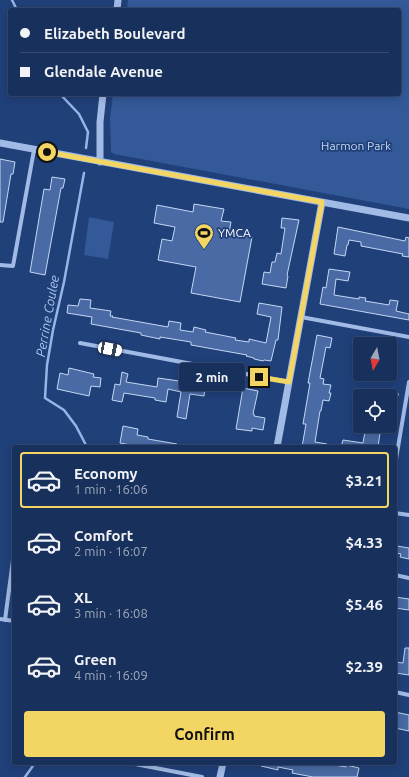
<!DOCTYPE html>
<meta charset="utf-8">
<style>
body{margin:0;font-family:Ubuntu,sans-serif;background:#213862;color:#f1f3f6;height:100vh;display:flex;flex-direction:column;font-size:15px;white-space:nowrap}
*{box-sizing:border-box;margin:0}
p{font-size:13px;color:#9fa9bb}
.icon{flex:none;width:22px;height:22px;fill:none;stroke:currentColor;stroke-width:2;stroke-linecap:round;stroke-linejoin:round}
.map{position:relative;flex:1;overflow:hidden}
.drawer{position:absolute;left:12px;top:445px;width:385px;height:320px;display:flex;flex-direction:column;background:#18305c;border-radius:4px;box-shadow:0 2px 10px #0003,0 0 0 1px #364b72}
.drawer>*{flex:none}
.hud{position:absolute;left:8px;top:8px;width:393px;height:88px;border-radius:4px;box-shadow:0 2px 10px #0003,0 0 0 1px #364b72;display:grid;align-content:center;height:88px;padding:0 12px;background:#18305c}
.needle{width:26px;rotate:190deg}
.tools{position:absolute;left:353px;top:337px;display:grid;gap:8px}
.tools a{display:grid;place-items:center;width:44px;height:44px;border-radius:4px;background:#18305c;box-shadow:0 2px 10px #0003,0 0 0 1px #364b72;font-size:20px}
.end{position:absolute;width:18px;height:18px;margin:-9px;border:5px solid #f3d563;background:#111;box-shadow:0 0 0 2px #111}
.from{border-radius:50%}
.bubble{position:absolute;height:28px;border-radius:4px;background:#18305c;box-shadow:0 2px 10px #0003,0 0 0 1px #364b72;font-size:13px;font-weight:700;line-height:28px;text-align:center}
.car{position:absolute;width:12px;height:24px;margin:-12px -6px;border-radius:5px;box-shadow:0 0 3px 1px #0007;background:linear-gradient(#fff 24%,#345 0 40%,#fff 0 76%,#345 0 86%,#fff 0)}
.hud b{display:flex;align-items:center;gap:14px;height:38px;font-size:15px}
.hud b+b{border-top:1px solid #364b72}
.hud i{width:10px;height:10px;background:#f1f3f6}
ul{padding:7px 0 0;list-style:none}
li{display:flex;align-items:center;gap:12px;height:56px;margin:0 8px 6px;padding:0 4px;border:2px solid transparent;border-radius:4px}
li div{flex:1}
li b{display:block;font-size:15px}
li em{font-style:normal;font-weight:700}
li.current{border-color:#f3d563}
li>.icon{width:36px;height:36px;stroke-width:1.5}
.button{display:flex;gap:8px;margin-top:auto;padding:8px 12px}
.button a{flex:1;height:46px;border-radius:4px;background:#f3d563;color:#111;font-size:16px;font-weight:700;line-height:46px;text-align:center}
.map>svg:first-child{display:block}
.green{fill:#335998}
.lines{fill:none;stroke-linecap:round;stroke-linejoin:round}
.stream{stroke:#96b5e7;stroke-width:2.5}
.building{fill:#496aa4;stroke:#c5d7f4}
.minor{stroke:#a2bbe6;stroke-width:4}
.tertiary{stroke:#a2bbe6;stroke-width:7}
.route{stroke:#f3d563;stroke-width:5}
.labels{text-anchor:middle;stroke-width:3.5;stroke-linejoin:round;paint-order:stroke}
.park-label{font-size:12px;fill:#c5d7f4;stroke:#20407a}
.poi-label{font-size:12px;fill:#fff;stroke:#20407a;text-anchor:start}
.water-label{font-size:13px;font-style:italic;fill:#adc5ee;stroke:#20407a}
</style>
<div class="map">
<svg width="409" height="777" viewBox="0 0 409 777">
<rect width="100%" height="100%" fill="#20407a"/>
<!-- green -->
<path class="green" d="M128 0H409V209L114 154 111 152V149L110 119 113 94H399V10H127Z
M89 217 114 222 108 259 84 255Z"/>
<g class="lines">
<!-- stream -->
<path class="stream" d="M12 0 17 10
M60 94 79 114 88 132 86 148
M84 173 64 282 53 330 47 365 45 398 64 410 76 426 87 447
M25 777 35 763"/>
</g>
<!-- building -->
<path class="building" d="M0 159 15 162 13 174H11L3 222H0Z
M52 177 65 179 63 188H61L45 275 30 272 44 189 50 190Z
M194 204 224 209 221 221 231 222 229 233 252 237 240 302 191 293 196 267 158 260 162 239 172 241 175 227 154 223 157 205 193 212Z
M282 218 299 220 287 275 288 276 286 288 262 284 264 272 270 273 272 262H275L277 253 281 254 285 228H281Z
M338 227 405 241 406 237 409 238V257L402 256 403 254 361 246V242L349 240 348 245H347L345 256 334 254Z
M329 269 350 272 348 281 336 279 334 295 359 299V297L366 298 365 301 389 305 390 300 398 301 396 311 409 314V320L320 304 323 287 326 288Z
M80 299 91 300 90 308 111 311 110 316H113L112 317 168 327 169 321 181 323 180 330 193 332 194 327 206 330 205 332 236 338 235 340 249 342V339L266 343 271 317 257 314 259 303 282 307 278 340H276L271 361 264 360 263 361 254 359V358L246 356 247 355 191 345V342L160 337V339L141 335V333L91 324 92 317 67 313 68 305 78 306Z
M317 335 332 338 330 348 326 347 320 378 324 379 323 384 331 385 329 393H331L329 401 323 400 321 411H320L315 442 327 444V447H302L306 424H303L310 383H308Z
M69 368 94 374 93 377 101 378 100 387 91 386 89 396 57 389 60 373 68 375Z
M122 372 128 374 126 382 157 387 158 378 179 381 178 383 205 387 204 396 190 394 186 419 177 417 181 392 168 389 166 402 155 400V398L124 393 122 402 112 400 115 384 120 385Z
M243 388 258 391 253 414H254V416L265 418 263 430 252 428V431L236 429Z
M378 389 398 393V396H377Z
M123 426 138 429 137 435 148 437V439L177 444 176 447H141L120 443Z
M366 426H381L378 447H341L343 440 363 443Z
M397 546 409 548V559L400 557 401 554 396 553Z
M395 597 409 599V610L395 608Z
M405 648H409V675L395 673V662L403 663Z
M395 712 409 715V731L395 728Z
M261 763H301L312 765V763H323L346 767V765L359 768 357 777H313L292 773 293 770 278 767V770L261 766Z"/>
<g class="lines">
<!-- minor -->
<path class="minor" d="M0 265 13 266 34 150
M301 317 409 337
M80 343 289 382
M395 465 409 382
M395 513 409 515
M395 575 409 578
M0 619 14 621
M5 620 13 560
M395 692 409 695
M130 763 202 777"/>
<!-- tertiary -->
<path class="tertiary" d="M117 10 118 0
M0 143 409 218
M100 162V122L103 94
M277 447 322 202
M220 777 223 763"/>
</g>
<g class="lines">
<!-- route -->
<path class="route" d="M47 152 322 202 289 382 259 377"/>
</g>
<!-- icons -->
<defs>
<symbol id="stadium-pin" viewBox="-11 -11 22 30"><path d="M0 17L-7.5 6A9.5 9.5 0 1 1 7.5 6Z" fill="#f3d563" stroke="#20407a"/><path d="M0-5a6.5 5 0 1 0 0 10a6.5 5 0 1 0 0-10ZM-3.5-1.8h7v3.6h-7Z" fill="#111"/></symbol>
</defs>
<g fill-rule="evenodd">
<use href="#stadium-pin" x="193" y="222" width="22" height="30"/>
</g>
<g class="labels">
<!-- park labels -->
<g class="park-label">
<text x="356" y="150">Harmon Park</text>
</g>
<!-- poi labels -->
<g class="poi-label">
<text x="218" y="237">YMCA</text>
</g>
<!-- water labels -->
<g class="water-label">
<text transform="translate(47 316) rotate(-80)" y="5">Perrine Coulee</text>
</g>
</g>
</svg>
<div class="tools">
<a><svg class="needle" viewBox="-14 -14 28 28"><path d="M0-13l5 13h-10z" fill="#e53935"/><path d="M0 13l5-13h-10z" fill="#9fa9bb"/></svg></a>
<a><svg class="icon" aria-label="locate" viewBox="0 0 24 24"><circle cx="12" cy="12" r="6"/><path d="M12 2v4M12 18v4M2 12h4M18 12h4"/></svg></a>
</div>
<i class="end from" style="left:47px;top:152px"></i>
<i class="end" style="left:259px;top:377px"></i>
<div class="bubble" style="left:179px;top:363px;width:66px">2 min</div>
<i class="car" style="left:110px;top:349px;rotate:101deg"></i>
<div class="hud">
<b><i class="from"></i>Elizabeth Boulevard</b>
<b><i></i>Glendale Avenue</b>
</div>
<section class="drawer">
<ul>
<li class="current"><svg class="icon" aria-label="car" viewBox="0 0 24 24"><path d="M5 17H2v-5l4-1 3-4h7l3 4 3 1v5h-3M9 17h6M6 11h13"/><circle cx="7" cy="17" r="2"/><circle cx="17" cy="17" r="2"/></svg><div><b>Economy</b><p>1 min · 16:06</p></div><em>$3.21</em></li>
<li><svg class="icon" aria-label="car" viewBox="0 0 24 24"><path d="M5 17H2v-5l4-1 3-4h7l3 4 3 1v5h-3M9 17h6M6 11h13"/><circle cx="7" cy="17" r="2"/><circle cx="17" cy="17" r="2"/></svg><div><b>Comfort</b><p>2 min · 16:07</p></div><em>$4.33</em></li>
<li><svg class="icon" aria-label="car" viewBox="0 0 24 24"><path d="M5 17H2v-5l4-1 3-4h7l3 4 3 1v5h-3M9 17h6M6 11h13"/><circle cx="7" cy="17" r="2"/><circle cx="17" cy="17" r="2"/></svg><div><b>XL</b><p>3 min · 16:08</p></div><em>$5.46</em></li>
<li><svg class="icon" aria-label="car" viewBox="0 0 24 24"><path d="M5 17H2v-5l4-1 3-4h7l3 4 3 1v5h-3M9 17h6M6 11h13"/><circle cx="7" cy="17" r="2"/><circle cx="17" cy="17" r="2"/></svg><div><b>Green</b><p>4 min · 16:09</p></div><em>$2.39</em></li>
</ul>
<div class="button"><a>Confirm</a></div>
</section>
</div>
